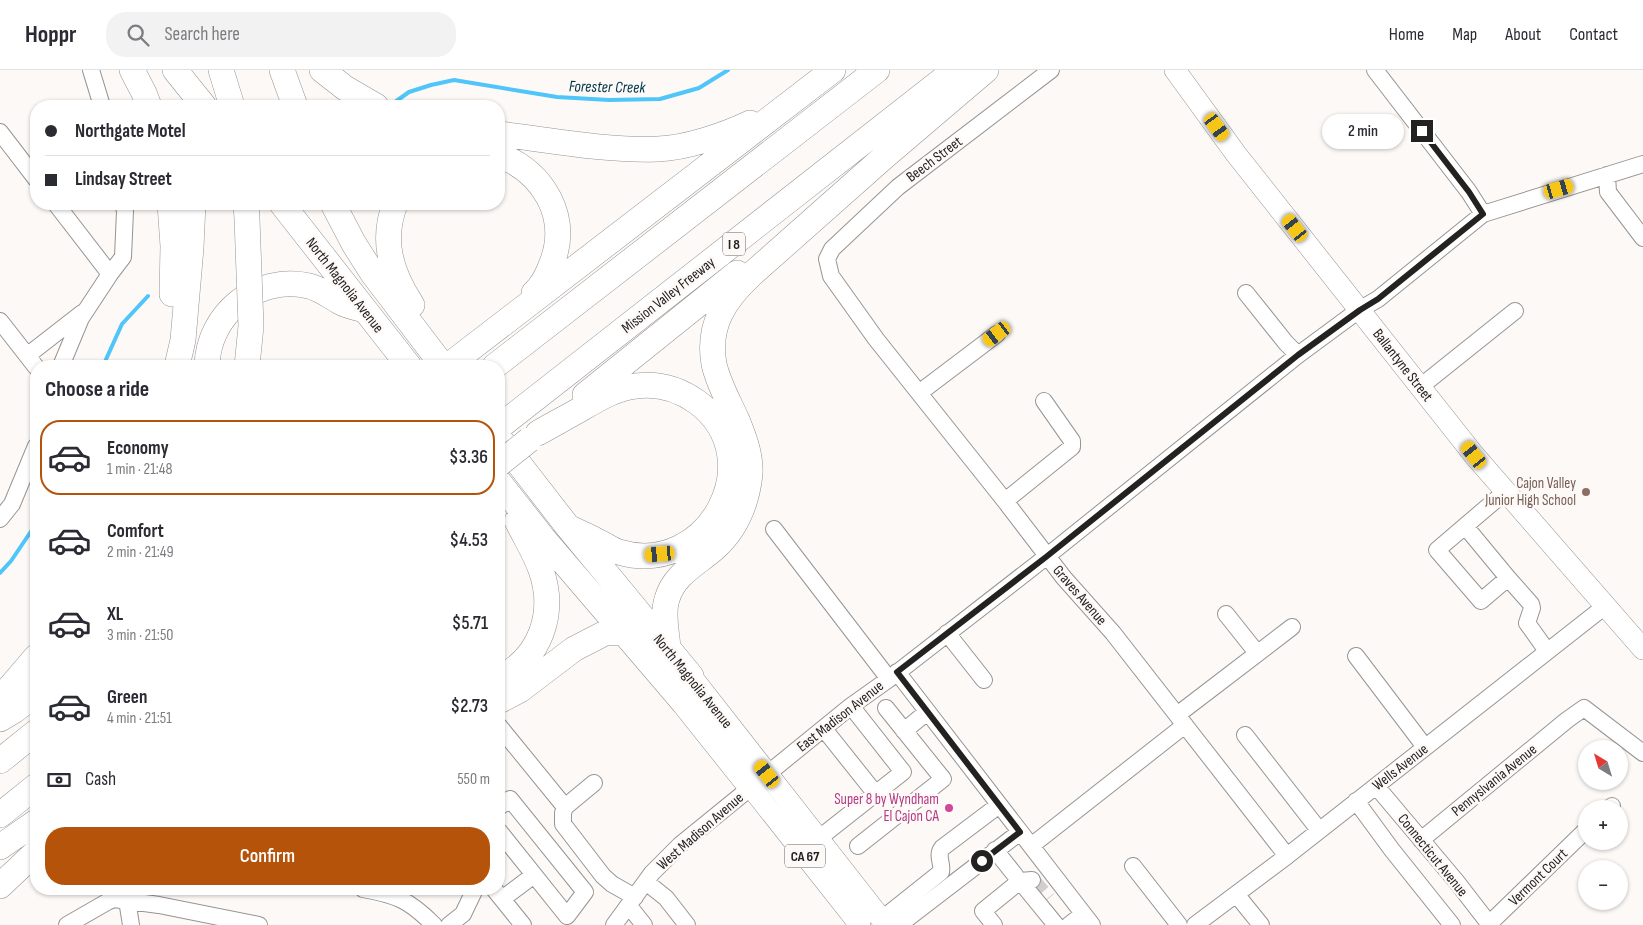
<!DOCTYPE html>
<meta charset="utf-8">
<style>
body{margin:0;font-family:"Sofia Sans Condensed",sans-serif;background:#f2f2f3;color:#2b2b33;height:100vh;display:flex;flex-direction:column;font-size:19px;white-space:nowrap}
*{box-sizing:border-box;margin:0}
p{font-size:16px;color:#7c7c81}
.icon{flex:none;width:28px;height:28px;fill:none;stroke:currentColor;stroke-width:2;stroke-linecap:round;stroke-linejoin:round}
.map{position:relative;flex:1;overflow:hidden}
.drawer{position:absolute;left:30px;top:290px;width:475px;height:535px;display:flex;flex-direction:column;background:#fff;border-radius:20px;box-shadow:0 1px 4px #0004}
.drawer>*{flex:none}
.top-card{position:absolute;left:30px;top:30px;width:475px;height:110px;border-radius:20px;box-shadow:0 1px 4px #0004;display:grid;align-content:center;height:110px;padding:0 15px;background:#fff}
.needle{width:32px;rotate:322deg}
.fabs{position:absolute;left:1578px;top:670px;display:grid;gap:10px}
.fabs a{display:grid;place-items:center;width:50px;height:50px;border-radius:50%;background:#fff;box-shadow:0 1px 4px #0004;font-size:25px}
.end{position:absolute;width:22px;height:22px;margin:-11px;border:6px solid #232221;background:#fff;box-shadow:0 0 0 2px #fff}
.from{border-radius:50%}
.bubble{position:absolute;height:35px;border-radius:18px;background:#fff;box-shadow:0 1px 4px #0004;font-size:16px;font-weight:600;line-height:35px;text-align:center}
.car{position:absolute;width:15px;height:30px;margin:-15px -8px;border-radius:6px;box-shadow:0 0 4px 1px #0007;background:linear-gradient(#f5c518 24%,#345 0 40%,#f5c518 0 76%,#345 0 86%,#f5c518 0)}
.top-card b{display:flex;align-items:center;gap:18px;height:48px;font-size:19px}
.top-card b+b{border-top:1px solid #e1e1e2}
.top-card i{width:12px;height:12px;background:#2b2b33}
ul{padding:0;list-style:none}
li{display:flex;align-items:center;gap:15px;height:75px;margin:0 10px 8px;padding:0 5px;border:2px solid transparent;border-radius:20px}
li div{flex:1}
li b{display:block;font-size:19px}
li em{font-style:normal;font-weight:600}
li.active{border-color:#b45309}
li>.icon{width:45px;height:45px;stroke-width:1.5}
h2{padding:0 15px;font-size:22px;line-height:60px}
.pay{display:flex;align-items:center;gap:12px;height:55px;padding:0 15px;font-size:19px}
.pay p{margin-inline-start:auto}
.primary-button{display:flex;gap:10px;margin-top:auto;padding:10px 15px}
.primary-button a{flex:1;height:58px;border-radius:20px;background:#b45309;color:#fff;font-size:20px;font-weight:600;line-height:58px;text-align:center}
header{display:flex;align-items:center;gap:30px;box-sizing:border-box;height:70px;padding:0 25px;background:#fff;border-bottom:1px solid #e1e1e2}
header strong{font-size:24px}
nav{display:flex;gap:28px;margin-inline-start:auto;font-size:18px}
.search{width:350px;height:45px;background:#f2f2f3;display:flex;align-items:center;gap:12px;box-sizing:border-box;padding:0 18px;border-radius:20px;color:#7c7c81;font-size:19px}
.map>svg:first-child{display:block}
.lines{fill:none;stroke-linecap:round;stroke-linejoin:round}
.stream{stroke:#4fc5f9;stroke-width:4}
.minor-tunnel{stroke:#d1cecc;stroke-width:16;stroke-dasharray:16 8;stroke-linecap:butt}
.minor-casing{stroke:#979492;stroke-width:18}
.major-casing{stroke:#979492;stroke-width:22}
.highway-casing{stroke:#979492;stroke-width:26}
.minor{stroke:#fff;stroke-width:16}
.major{stroke:#fff;stroke-width:21}
.highway{stroke:#fff;stroke-width:25}
.highway-bridge-casing{stroke:#979492;stroke-width:26;stroke-linecap:butt}
.highway-bridge{stroke:#fff;stroke-width:25}
.route{stroke:#232221;stroke-width:6}
.education-dot{fill:#8d6e63;stroke:#fdf9f7;stroke-width:2}
.hotel-dot{fill:#d1479c;stroke:#fdf9f7;stroke-width:2}
.labels{text-anchor:middle;stroke-width:5;stroke-linejoin:round;paint-order:stroke}
.shield{fill:#fdf9f7;stroke:#646261;stroke-width:1}
.shield-label{font-size:14px;font-weight:bold;fill:#232221}
.street-label{font-size:15px;fill:#232221;stroke:#fdf9f7}
.education-label{font-size:15px;fill:#785e54;stroke:#fdf9f7;text-anchor:end}
.hotel-label{font-size:15px;fill:#b23c85;stroke:#fdf9f7;text-anchor:end}
.water-label{font-size:16px;font-style:italic;fill:#003449;stroke:#fdf9f7}
</style>
<header>
<strong>Hoppr</strong>
<div class="search"><svg class="icon" aria-label="search" viewBox="0 0 24 24"><circle cx="10" cy="10" r="6"/><path d="M15 15l6 6"/></svg>Search here</div>
<nav><a>Home</a><a>Map</a><a>About</a><a>Contact</a></nav>
</header>
<div class="map">
<svg width="1643" height="855" viewBox="0 0 1643 855">
<rect width="100%" height="100%" fill="#fdf9f7"/>
<g class="lines">
<!-- stream -->
<path class="stream" d="M395 32 409 22 431 15 454 10 557 27 609 30 660 29 699 18 728 0
M262 137 266 134
M103 296 122 254 148 226
M0 503 11 491 36 454"/>
<!-- minor-tunnel -->
<path class="minor-tunnel" d="M1032 810 1048 829"/>
<defs>
<path id="minor" d="M91 0 102 36
M1051 0 898 117 832 179 827 189 831 206 876 269 1005 431 1064 508 1113 563 1287 786
M1375 0 1469 122 1483 144
M0 62 36 109
M1607 105 1608 122 1643 168
M56 134 110 204 81 248 61 296
M110 204 123 187 125 141 123 134
M1246 223 1286 273 1298 285
M0 251 36 297
M28 285 82 243
M1420 317 1515 241
M919 323 997 264
M1505 422 1437 480 1481 531 1508 508 1531 534 1532 538 1527 553 1547 581
M1005 431 1072 377V371L1044 331
M0 449 12 434 36 376
M1465 456 1508 508
M774 459 889 609
M1226 544 1257 583
M947 563 984 610
M1356 586 1425 677
M897 602 1092 855
M1177 645 1292 557
M499 656 565 737
M824 659 875 723
M904 661 927 642
M1245 665 1319 760
M594 713 565 737 563 743V754L603 806 612 814 635 827
M1376 716 1456 811 1490 855
M1356 731 1392 780 1452 855
M499 737 510 729 585 822 567 846 499 761
M1609 739 1612 736
M818 769 903 702 851 636
M1421 770 1567 650 1584 638 1643 683
M858 776 943 709 886 638
M1031 776 1185 655
M995 780 1015 805
M1133 796 1179 855
M1020 811 1056 855
M646 812 666 828 687 855
M363 819C397 825 409 830 434 855
M494 819 523 855
M1236 824 1261 855
M502 829 534 805
M127 830 131 855
M629 836 644 855
M882 849 941 802C943 793 936 786 942 778L999 735
M1489 854 1586 760
M67 855 107 832 114 829 159 835 259 855
M449 855 463 844 475 819
M614 855 652 803 680 775 851 636 889 609 1046 487 1298 285 1359 240 1378 229 1483 144 1643 94
M899 855 1020 762
M994 855 983 841 1020 811 1032 810
M1069 855 1083 844
M1195 855 1287 786 1604 537"/>
<path id="major" d="M1175 0 1236 84 1474 385 1643 579
M691 606 886 855
M751 717 860 855"/>
<path id="highway" d="M132 0 144 23 149 36
M175 0 204 36
M221 0 232 36
M282 0 295 36
M322 0 345 18 376 36
M499 64C551 70 605 81 658 79 686 78 725 65 750 53
M499 85C543 102 570 146 552 193 548 204 543 215 534 223
M170 134 173 176 172 224
M282 134 409 296
M333 134 354 174 373 204 443 296
M395 134C381 171 391 203 412 235
M177 296 183 270 191 178 193 134
M207 296C208 244 257 204 309 216 321 219 329 226 340 232 347 236 357 238 365 240
M448 296 833 0
M495 296 877 0
M585 325 737 203
M499 357 955 0
M538 363C552 355 567 347 581 339 598 329 616 318 636 316 658 313 679 319 697 332 773 388 708 509 619 482 612 480 606 475 599 472 589 466 578 462 568 457
M499 368 568 457 691 606
M499 412 543 468 684 633 751 717
M668 578C667 563 662 544 667 529 674 504 697 494 715 478 736 459 747 432 750 404 751 385 744 367 737 350 729 332 718 313 714 294 707 255 725 229 752 204L884 87 986 0
M499 608C541 588 556 543 541 500 535 483 525 467 517 451
M0 629 36 587
M499 631 520 620 574 579 605 563 624 562
M0 649 15 640 36 624
M0 691 36 662
M0 745 36 716
M0 777 36 752
M0 816 36 782"/>
</defs>
<!-- minor casing -->
<use href="#minor" class="minor-casing"/>
<!-- major casing -->
<use href="#major" class="major-casing"/>
<!-- highway casing -->
<use href="#highway" class="highway-casing"/>
<!-- minor -->
<use href="#minor" class="minor"/>
<!-- major -->
<use href="#major" class="major"/>
<!-- highway -->
<use href="#highway" class="highway"/>
<defs>
<path id="highway-bridge" d="M246 134 247 149 251 256 247 296
M499 394 529 370"/>
</defs>
<!-- highway-bridge casing -->
<use href="#highway-bridge" class="highway-bridge-casing"/>
<!-- highway-bridge -->
<use href="#highway-bridge" class="highway-bridge"/>
</g>
<g class="lines">
<!-- route -->
<path class="route" d="M982 791 1020 762 897 602 1046 487 1298 285 1360 240 1378 229 1483 144 1469 122 1422 61"/>
</g>
<!-- markers -->
<circle class="education-dot" cx="1586" cy="422" r="5"/>
<circle class="hotel-dot" cx="949" cy="738" r="5"/>
<g class="labels">
<!-- shield labels -->
<g class="shield">
<rect x="723" y="162.5" width="22" height="23" rx="4"/>
<rect x="785" y="774.5" width="40" height="23" rx="4"/>
</g>
<g class="shield-label">
<text x="734" y="179">I 8</text>
<text x="805" y="791">CA 67</text>
</g>
<!-- street labels -->
<g class="street-label">
<text transform="translate(934 89) rotate(-37)" y="5">Beech Street</text>
<text transform="translate(345 215) rotate(52)" y="5">North Magnolia Avenue</text>
<text transform="translate(668 225) rotate(-38)" y="5">Mission Valley Freeway</text>
<text transform="translate(1403 295) rotate(52)" y="5">Ballantyne Street</text>
<text transform="translate(1080 525) rotate(49)" y="5">Graves Avenue</text>
<text transform="translate(693 611) rotate(51)" y="5">North Magnolia Avenue</text>
<text transform="translate(840 646) rotate(-38)" y="5">East Madison Avenue</text>
<text transform="translate(1400 697) rotate(-38)" y="5">Wells Avenue</text>
<text transform="translate(1494 710) rotate(-39)" y="5">Pennyslvania Avenue</text>
<text transform="translate(700 761) rotate(-41)" y="5">West Madison Avenue</text>
<text transform="translate(1433 785) rotate(51)" y="5">Connecticut Avenue</text>
<text transform="translate(1538 807) rotate(-44)" y="5">Vermont Court</text>
</g>
<!-- education labels -->
<g class="education-label">
<text x="1576" y="418">Cajon Valley<tspan x="1576" dy="17">Junior High School</tspan></text>
</g>
<!-- hotel labels -->
<g class="hotel-label">
<text x="939" y="734">Super 8 by Wyndham<tspan x="939" dy="17">El Cajon CA</tspan></text>
</g>
<!-- water labels -->
<g class="water-label">
<text transform="translate(607 16) rotate(1)" y="6">Forester Creek</text>
</g>
</g>
</svg>
<div class="fabs">
<a><svg class="needle" viewBox="-14 -14 28 28"><path d="M0-13l5 13h-10z" fill="#e53935"/><path d="M0 13l5-13h-10z" fill="#7c7c81"/></svg></a>
<a>+</a>
<a>−</a>
</div>
<i class="end from" style="left:982px;top:791px"></i>
<i class="end" style="left:1422px;top:61px"></i>
<div class="bubble" style="left:1322px;top:44px;width:82px">2 min</div>
<i class="car" style="left:1217px;top:57px;rotate:144deg"></i>
<i class="car" style="left:1559px;top:119px;rotate:74deg"></i>
<i class="car" style="left:1295px;top:158px;rotate:322deg"></i>
<i class="car" style="left:997px;top:264px;rotate:233deg"></i>
<i class="car" style="left:1474px;top:385px;rotate:322deg"></i>
<i class="car" style="left:660px;top:484px;rotate:265deg"></i>
<i class="car" style="left:767px;top:704px;rotate:322deg"></i>
<div class="top-card">
<b><i class="from"></i>Northgate Motel</b>
<b><i></i>Lindsay Street</b>
</div>
<section class="drawer">
<h2>Choose a ride</h2>
<ul>
<li class="active"><svg class="icon" aria-label="car" viewBox="0 0 24 24"><path d="M5 17H2v-5l4-1 3-4h7l3 4 3 1v5h-3M9 17h6M6 11h13"/><circle cx="7" cy="17" r="2"/><circle cx="17" cy="17" r="2"/></svg><div><b>Economy</b><p>1 min · 21:48</p></div><em>$3.36</em></li>
<li><svg class="icon" aria-label="car" viewBox="0 0 24 24"><path d="M5 17H2v-5l4-1 3-4h7l3 4 3 1v5h-3M9 17h6M6 11h13"/><circle cx="7" cy="17" r="2"/><circle cx="17" cy="17" r="2"/></svg><div><b>Comfort</b><p>2 min · 21:49</p></div><em>$4.53</em></li>
<li><svg class="icon" aria-label="car" viewBox="0 0 24 24"><path d="M5 17H2v-5l4-1 3-4h7l3 4 3 1v5h-3M9 17h6M6 11h13"/><circle cx="7" cy="17" r="2"/><circle cx="17" cy="17" r="2"/></svg><div><b>XL</b><p>3 min · 21:50</p></div><em>$5.71</em></li>
<li><svg class="icon" aria-label="car" viewBox="0 0 24 24"><path d="M5 17H2v-5l4-1 3-4h7l3 4 3 1v5h-3M9 17h6M6 11h13"/><circle cx="7" cy="17" r="2"/><circle cx="17" cy="17" r="2"/></svg><div><b>Green</b><p>4 min · 21:51</p></div><em>$2.73</em></li>
</ul>
<div class="pay"><svg class="icon" aria-label="cash" viewBox="0 0 24 24"><path d="M3 7h18v10H3z"/><circle cx="12" cy="12" r="2"/></svg>Cash<p>550 m</p></div>
<div class="primary-button"><a>Confirm</a></div>
</section>
</div>
